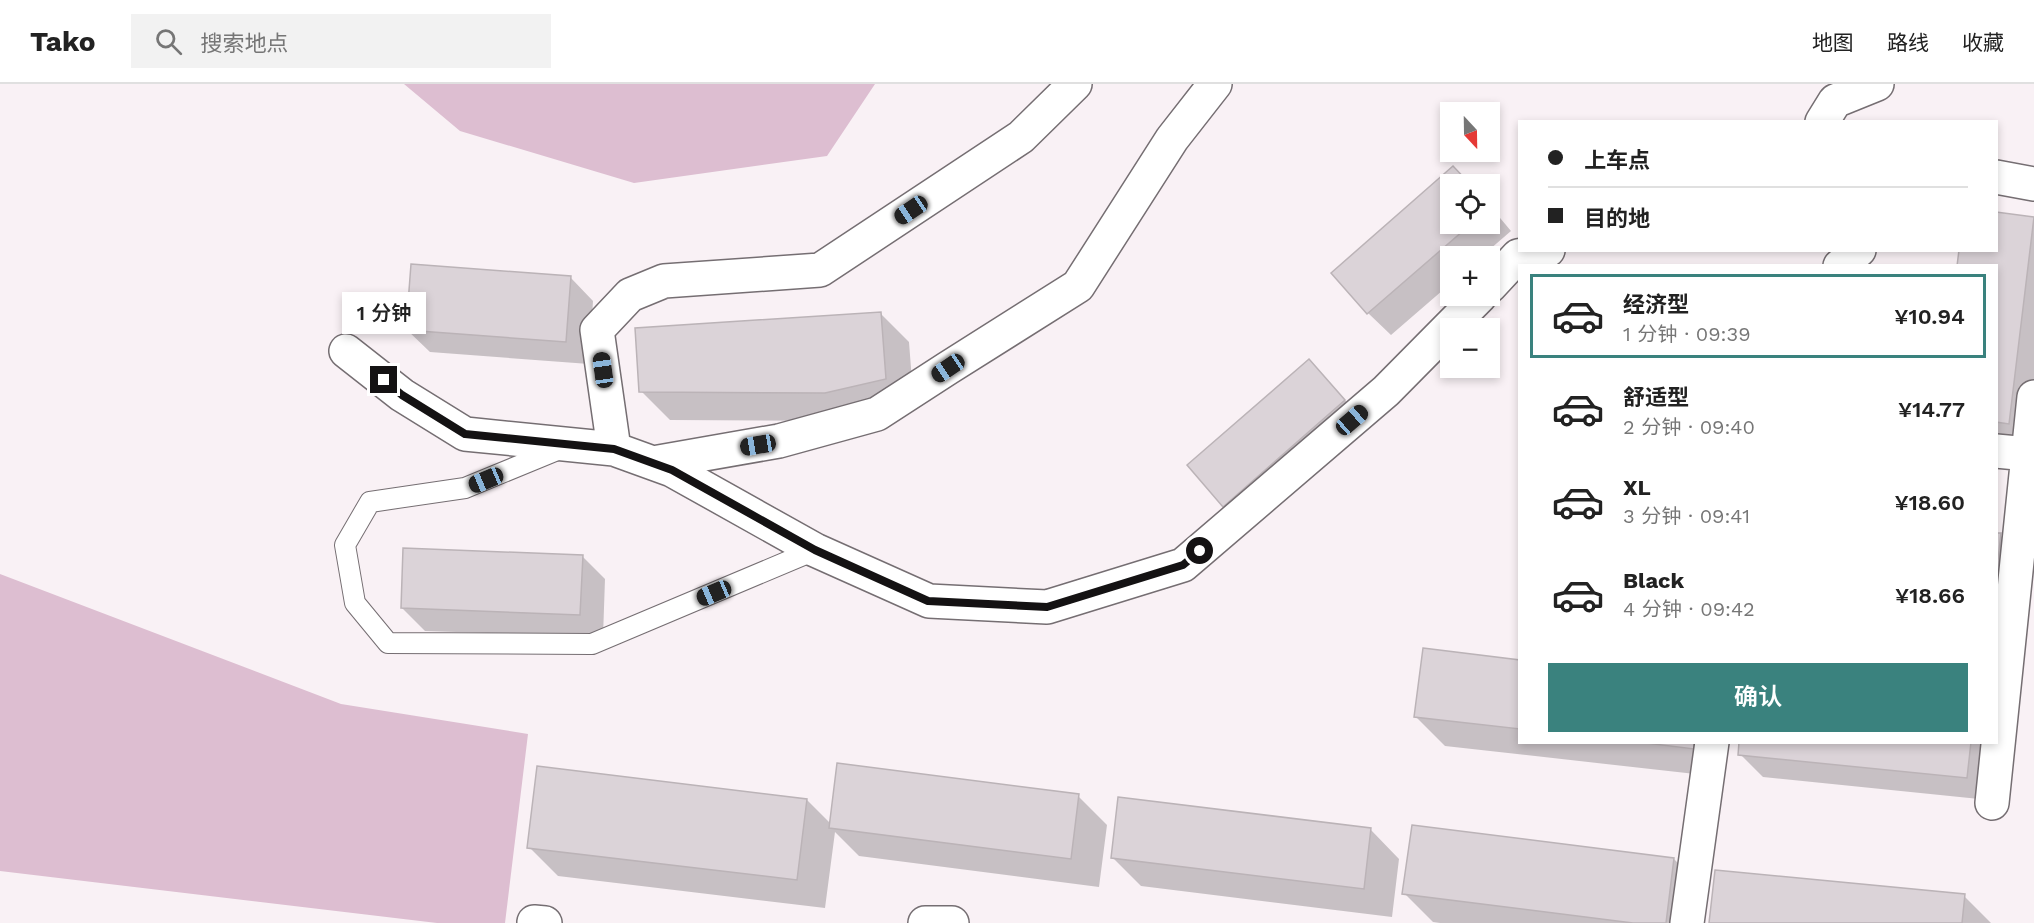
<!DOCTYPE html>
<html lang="zh">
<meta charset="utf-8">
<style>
body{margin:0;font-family:"Work Sans","Noto Sans SC",sans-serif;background:#f2f2f2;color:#222;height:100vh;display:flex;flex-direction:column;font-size:22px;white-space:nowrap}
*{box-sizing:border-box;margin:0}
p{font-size:20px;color:#767676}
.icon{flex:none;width:33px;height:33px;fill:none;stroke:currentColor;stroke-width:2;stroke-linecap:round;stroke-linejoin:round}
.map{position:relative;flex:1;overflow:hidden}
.details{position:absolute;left:1518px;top:180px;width:480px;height:480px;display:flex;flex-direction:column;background:#fff;border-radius:0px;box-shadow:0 3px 9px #0003}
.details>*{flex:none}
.guide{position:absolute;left:1518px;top:36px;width:480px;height:132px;border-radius:0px;box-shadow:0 3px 9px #0003;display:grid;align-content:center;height:132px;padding:0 30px;background:#fff}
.needle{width:39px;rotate:158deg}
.fabs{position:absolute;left:1440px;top:18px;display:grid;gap:12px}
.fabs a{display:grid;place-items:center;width:60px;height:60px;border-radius:0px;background:#fff;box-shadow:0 3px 9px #0003;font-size:30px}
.end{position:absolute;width:27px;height:27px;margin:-14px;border:8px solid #141213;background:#fff;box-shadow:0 0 0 3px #fff}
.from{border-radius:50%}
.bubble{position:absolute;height:42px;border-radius:0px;background:#fff;box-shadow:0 3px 9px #0003;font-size:20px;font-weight:600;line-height:42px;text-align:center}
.car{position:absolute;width:18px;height:36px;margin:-18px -9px;border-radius:8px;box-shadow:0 0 4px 2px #0007;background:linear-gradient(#222 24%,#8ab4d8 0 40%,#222 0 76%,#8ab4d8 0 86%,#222 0)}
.guide b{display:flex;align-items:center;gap:21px;height:57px;font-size:22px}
.guide b+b{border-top:2px solid #e0e0e0}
.guide i{width:15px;height:15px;background:#222}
ul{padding:10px 0 0;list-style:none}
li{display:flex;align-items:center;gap:18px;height:84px;margin:0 12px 9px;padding:0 18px;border:3px solid transparent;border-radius:0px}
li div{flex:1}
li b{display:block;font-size:22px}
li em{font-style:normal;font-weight:600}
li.current{border-color:#3a827e}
li>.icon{width:54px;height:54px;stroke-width:1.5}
.button{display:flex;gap:12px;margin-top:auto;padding:12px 30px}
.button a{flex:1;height:69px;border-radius:0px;background:#3a827e;color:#fff;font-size:24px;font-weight:600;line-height:69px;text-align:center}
header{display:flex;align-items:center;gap:36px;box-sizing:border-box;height:84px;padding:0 30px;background:#fff;border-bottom:2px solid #e0e0e0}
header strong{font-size:28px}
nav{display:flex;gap:33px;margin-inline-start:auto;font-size:21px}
.search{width:420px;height:54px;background:#f2f2f2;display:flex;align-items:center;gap:15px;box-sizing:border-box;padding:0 21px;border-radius:0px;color:#767676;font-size:22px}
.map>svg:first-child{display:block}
.green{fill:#ddbed1}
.shadow{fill:#0003}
.building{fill:#dbd3d8;stroke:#bbb3b7;stroke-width:1.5}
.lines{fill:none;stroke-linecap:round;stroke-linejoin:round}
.service-casing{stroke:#756e72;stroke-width:22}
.minor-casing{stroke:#756e72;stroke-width:36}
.service{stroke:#fff;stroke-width:20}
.minor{stroke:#fff;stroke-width:33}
.route{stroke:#141213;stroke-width:8}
</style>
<header>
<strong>Tako</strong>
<div class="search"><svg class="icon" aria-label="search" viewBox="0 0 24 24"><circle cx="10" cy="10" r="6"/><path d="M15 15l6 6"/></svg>搜索地点</div>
<nav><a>地图</a><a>路线</a><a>收藏</a></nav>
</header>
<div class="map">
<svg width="2034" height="839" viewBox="0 0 2034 839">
<rect width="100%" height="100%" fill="#f9f1f5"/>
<!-- green -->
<path class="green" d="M404 0H875L827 72 634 99 460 47Z
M0 490 341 620 528 650 505 839H437L0 787Z"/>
<!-- shadow -->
<path class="shadow" d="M1453 84 1470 100H1450V140H1490V122L1511 147 1482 172H1450V200L1391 251 1368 229Z
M1996 130 2034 135V367L1996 363Z
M571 194 593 217 589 280 430 268 407 246Z
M880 229 909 258 914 323 854 337 670 336 641 307Z
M1309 277 1367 340 1247 444 1224 422Z
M1996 450 2000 451 2023 474 1996 539Z
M582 472 605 495 603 553 425 547 402 524Z
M1520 577V658H1726L1722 693 1445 662 1416 633Z
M1741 658H1995L1989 716 1763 693 1740 670Z
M1078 712 1107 741 1099 803 859 772 835 748 825 824 558 792 529 763 807 716 831 740Z
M1371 746 1399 775 1392 833 1141 802 1112 773Z
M1674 775 1702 804 1698 839H1440L1433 838 1404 809Z
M1964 812 1991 839H1711Z"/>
<!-- building -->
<path class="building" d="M1453 82 1470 100H1450V140H1471L1367 230 1331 189Z
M1996 128 2034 133 2009 340 1996 338V182H1957L1959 166H1996Z
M411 180 571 192 566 258 406 246Z
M881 228 886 295 825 309 639 308 635 244Z
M1309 275 1345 316 1223 423 1187 381Z
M1996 449H2001L1996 495Z
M403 464 583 471 580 531 401 524Z
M1423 564 1520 576V645L1414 633Z
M1638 658H1694V665Z
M1739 658H1971L1967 694 1738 671Z
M837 679 1079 710 1071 775 829 744Z
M537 682 807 715 797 796 527 764Z
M1118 713 1371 744 1364 805 1111 774Z
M1412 741 1674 774 1666 839H1633L1402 810Z
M1715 786 1965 810 1962 839H1709Z"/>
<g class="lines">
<defs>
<path id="service" d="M562 364 465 404 370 418 345 461 355 519 388 559 592 560 815 466"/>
<path id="minor" d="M1822 38 1835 17 1877 0
M1996 93 2034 100
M1840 182 1859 166
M1490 202 1518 172 1548 166
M346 267 402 311 465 350 614 365 672 386 815 466 929 517 1047 523 1183 481 1386 307 1480 212
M614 365 597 246 630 211 664 197 820 186 1021 53 1075 0
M1996 367 2028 370
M653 379 779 357 877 330 948 284 1078 202 1172 55 1215 0
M1992 719 2034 313
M534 838 545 839
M925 839H952
M1687 839 1712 658"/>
</defs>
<!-- service casing -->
<use href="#service" class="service-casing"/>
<!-- minor casing -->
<use href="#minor" class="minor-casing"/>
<!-- service -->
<use href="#service" class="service"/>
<!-- minor -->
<use href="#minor" class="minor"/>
</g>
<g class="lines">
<!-- route -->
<path class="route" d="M384 296 402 311 465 350 614 365 672 386 815 466 928 517 1047 523 1183 481 1200 467"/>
</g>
</svg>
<div class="fabs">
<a><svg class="needle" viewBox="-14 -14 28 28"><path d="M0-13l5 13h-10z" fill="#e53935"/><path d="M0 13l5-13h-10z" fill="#767676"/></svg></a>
<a><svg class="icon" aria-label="locate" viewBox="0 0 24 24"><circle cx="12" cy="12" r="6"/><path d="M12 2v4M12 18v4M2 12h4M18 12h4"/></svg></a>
<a>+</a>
<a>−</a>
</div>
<i class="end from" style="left:1200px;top:467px"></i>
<i class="end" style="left:384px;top:296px"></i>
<div class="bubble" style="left:342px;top:208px;width:84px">1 分钟</div>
<i class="car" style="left:911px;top:126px;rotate:236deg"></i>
<i class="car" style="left:948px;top:284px;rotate:236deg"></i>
<i class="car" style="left:603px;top:286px;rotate:352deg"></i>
<i class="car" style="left:1352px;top:336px;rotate:49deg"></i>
<i class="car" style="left:758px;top:361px;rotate:260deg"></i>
<i class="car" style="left:486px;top:396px;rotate:247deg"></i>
<i class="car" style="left:714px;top:509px;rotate:247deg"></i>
<div class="guide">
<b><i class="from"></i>上车点</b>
<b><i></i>目的地</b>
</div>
<section class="details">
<ul>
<li class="current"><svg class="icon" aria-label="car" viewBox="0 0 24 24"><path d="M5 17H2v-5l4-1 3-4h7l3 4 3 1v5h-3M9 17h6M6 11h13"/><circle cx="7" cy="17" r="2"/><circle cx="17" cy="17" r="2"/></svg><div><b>经济型</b><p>1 分钟 · 09:39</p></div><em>¥10.94</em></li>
<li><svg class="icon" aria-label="car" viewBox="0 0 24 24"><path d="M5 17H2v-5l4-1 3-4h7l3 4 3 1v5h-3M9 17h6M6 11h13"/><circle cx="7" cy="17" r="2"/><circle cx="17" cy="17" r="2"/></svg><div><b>舒适型</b><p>2 分钟 · 09:40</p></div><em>¥14.77</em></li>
<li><svg class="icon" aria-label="car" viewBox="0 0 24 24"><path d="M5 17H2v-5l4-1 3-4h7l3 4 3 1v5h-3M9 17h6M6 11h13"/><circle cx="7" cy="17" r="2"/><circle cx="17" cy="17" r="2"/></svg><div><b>XL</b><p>3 分钟 · 09:41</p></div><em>¥18.60</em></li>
<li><svg class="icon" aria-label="car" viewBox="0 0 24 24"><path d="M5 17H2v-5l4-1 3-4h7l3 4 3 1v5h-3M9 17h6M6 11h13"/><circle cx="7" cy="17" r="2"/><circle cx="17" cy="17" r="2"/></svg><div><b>Black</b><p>4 分钟 · 09:42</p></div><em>¥18.66</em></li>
</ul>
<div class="button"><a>确认</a></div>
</section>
</div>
